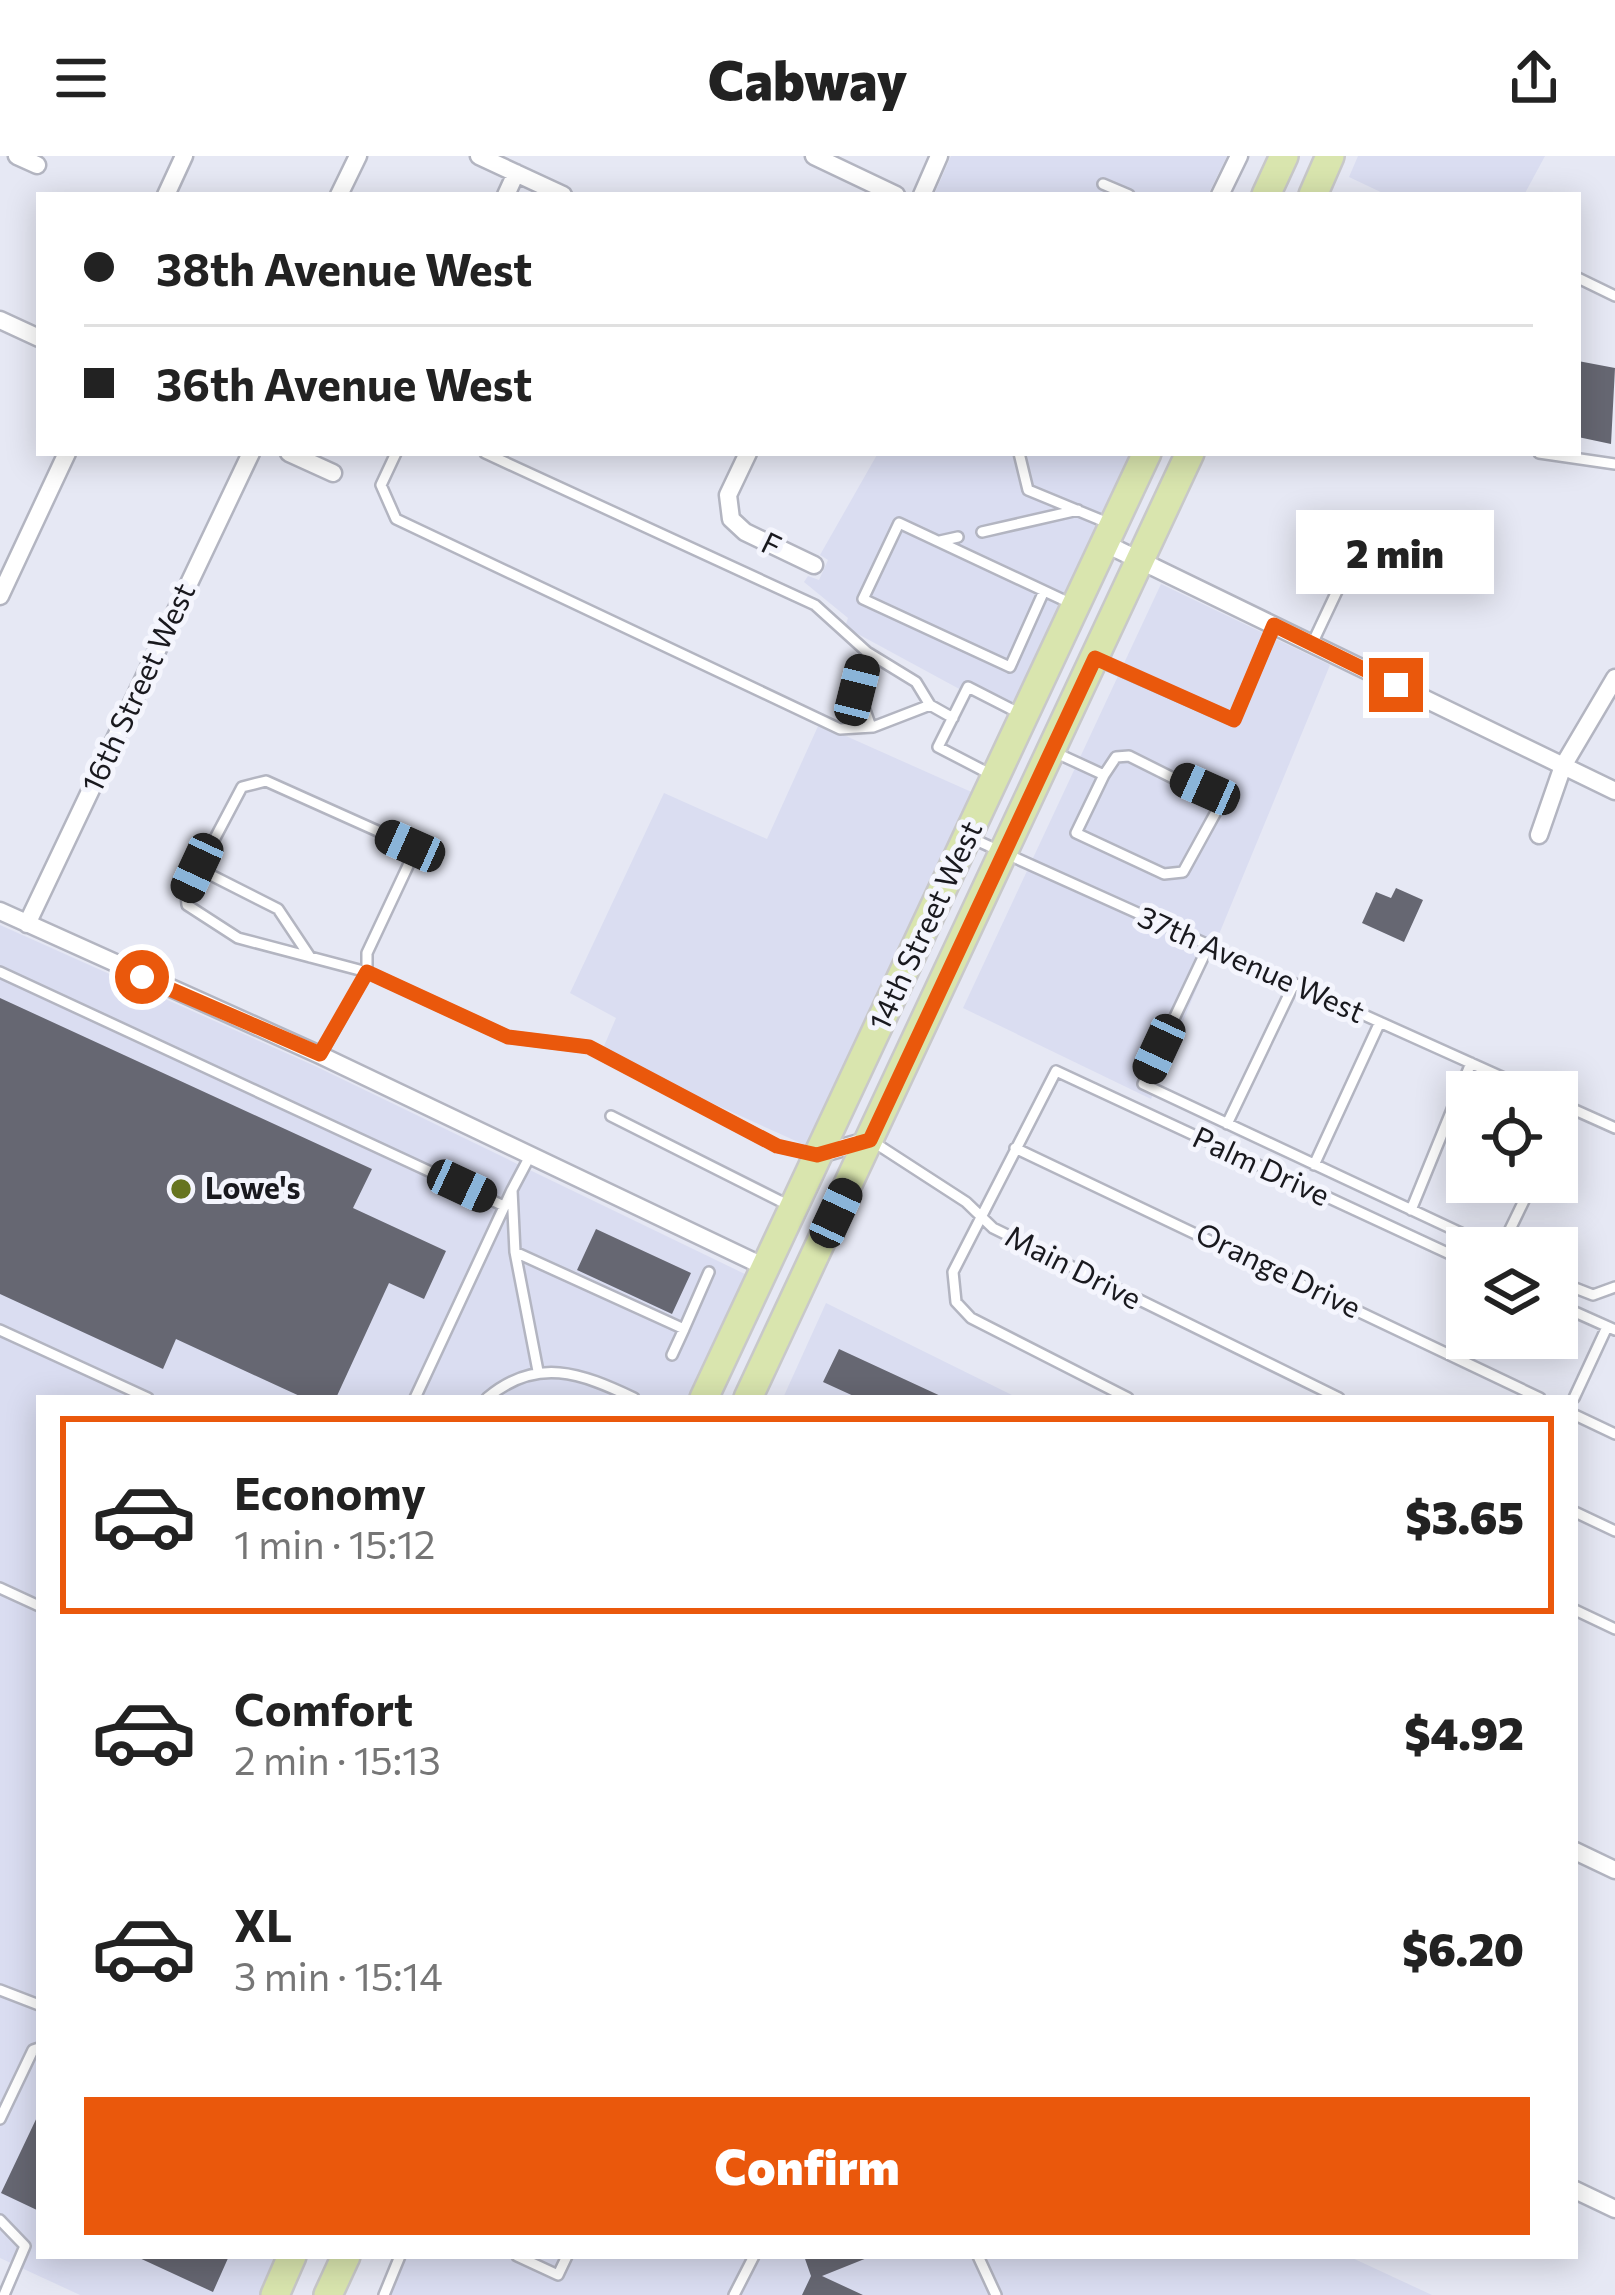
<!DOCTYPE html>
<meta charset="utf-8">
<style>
body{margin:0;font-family:Commissioner,sans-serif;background:#f2f2f2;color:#222;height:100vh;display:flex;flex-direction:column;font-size:45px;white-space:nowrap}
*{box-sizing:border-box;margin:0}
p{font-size:39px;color:#767676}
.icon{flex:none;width:66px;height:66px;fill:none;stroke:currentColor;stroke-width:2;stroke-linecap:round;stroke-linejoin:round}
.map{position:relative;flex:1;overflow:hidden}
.drawer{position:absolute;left:36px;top:1239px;width:1542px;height:864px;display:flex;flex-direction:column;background:#fff;border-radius:0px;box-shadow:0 6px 30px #0003}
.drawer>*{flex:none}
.top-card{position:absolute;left:36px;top:36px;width:1545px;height:264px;border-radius:0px;box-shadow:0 6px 30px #0003;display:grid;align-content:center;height:264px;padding:0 48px;background:#fff}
.fabs{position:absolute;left:1446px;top:915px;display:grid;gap:24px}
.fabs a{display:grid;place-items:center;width:132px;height:132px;border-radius:0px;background:#fff;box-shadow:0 6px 30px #0003;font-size:60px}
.end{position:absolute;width:54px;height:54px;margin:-27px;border:15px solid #ea580c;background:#fff;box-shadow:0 0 0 6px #fff}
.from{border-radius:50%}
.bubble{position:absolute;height:84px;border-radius:0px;background:#fff;box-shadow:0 6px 30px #0003;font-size:39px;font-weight:800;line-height:84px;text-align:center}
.car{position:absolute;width:36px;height:72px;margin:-36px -18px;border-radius:15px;box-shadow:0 0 9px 3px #0007;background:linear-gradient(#222 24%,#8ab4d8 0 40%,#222 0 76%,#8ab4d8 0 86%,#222 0)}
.top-card b{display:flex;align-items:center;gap:42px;height:114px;font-size:45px}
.top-card b+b{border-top:3px solid #e0e0e0}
.top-card i{width:30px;height:30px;background:#222}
ul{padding:21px 0 0;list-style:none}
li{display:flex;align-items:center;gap:36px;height:198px;margin:0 24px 18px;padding:0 24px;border:6px solid transparent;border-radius:0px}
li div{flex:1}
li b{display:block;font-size:45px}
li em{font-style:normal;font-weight:800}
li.current{border-color:#ea580c}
li>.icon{width:108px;height:108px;stroke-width:1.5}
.cta{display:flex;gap:24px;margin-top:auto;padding:24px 48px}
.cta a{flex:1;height:138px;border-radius:0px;background:#ea580c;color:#fff;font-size:48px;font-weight:800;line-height:138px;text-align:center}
header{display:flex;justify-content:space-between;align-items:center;height:156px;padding:0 48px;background:#fff;font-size:54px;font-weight:800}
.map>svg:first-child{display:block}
.built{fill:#daddf1}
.building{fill:#666772}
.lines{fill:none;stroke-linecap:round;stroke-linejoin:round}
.lane-casing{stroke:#b3b5c1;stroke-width:14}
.street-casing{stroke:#b3b5c1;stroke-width:21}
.primary-casing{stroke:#c8c8c9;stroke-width:32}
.lane{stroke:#fff;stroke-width:9}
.street{stroke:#fff;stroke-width:16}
.primary{stroke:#d9e5ae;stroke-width:27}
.route{stroke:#ea580c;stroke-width:15}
.poi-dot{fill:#667420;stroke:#f4f5fd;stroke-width:4.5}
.labels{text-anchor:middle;stroke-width:10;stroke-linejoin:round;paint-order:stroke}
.street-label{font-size:30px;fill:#19191e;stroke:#f4f5fd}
.poi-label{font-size:30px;font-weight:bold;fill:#19191e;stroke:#f4f5fd;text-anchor:start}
</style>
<header><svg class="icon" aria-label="menu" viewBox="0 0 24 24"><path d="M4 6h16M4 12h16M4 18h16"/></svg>Cabway<svg class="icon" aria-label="share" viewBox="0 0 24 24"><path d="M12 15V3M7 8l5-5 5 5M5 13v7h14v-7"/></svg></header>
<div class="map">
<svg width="1615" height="2139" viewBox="0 0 1615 2139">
<rect width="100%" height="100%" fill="#e6e8f4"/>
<!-- built -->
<path class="built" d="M951 0H1227L1208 39H934Z
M1358 0H1545L1524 39H1387L1349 21Z
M878 297H1135L1011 561 845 471 848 462 804 426 808 420 819 424 828 404 820 399Z
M1161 428 1330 509 1151 943 963 852Z
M819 568 976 638 807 990 601 897 616 862 570 837 664 637 767 683Z
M0 769 315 910 749 1120 692 1242H39V2100H281L261 2139H80L0 2102Z
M826 1147 1018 1242H783Z
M394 2100H1348L1432 2139H377Z"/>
<!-- building -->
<path class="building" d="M1578 205 1615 212 1611 288 1578 281Z
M1396 732 1423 744 1404 786 1362 767 1376 736 1391 742Z
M0 842 372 1013 353 1052 446 1095 424 1143 389 1127 336 1242H304L176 1183 163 1213 0 1138Z
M596 1073 691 1117 672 1158 577 1114Z
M839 1193 945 1242H858L823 1226Z
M39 1957V2055L1 2037Z
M135 2100H229L213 2136Z
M804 2100H872L822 2120 863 2139H802L811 2120Z"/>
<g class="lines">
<defs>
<path id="lane" d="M1103 28 1129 39
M1578 122 1615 140
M396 297 381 329 396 363 840 573 873 571 930 549
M485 297 815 449 867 496 916 526 930 549 953 562
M1019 297 1028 334 1108 367
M1539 297 1615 308
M982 376 1078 354
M940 385 958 381
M1044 435 1010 511 863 443 899 367 1070 447
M1312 488 1346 416
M867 496 858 534 871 571
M1100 505 1234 564 1274 469
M1052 595 1104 619 1076 677 1164 718 1183 716 1216 656 1215 643 1129 600 1116 601 1104 619
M994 620 938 591 968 531 1019 557
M971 682 1535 936
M197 712 278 753 310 801
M1208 791 1143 928 1493 1092
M0 816 504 1050
M320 899 367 816V797L414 697 411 690 266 625 242 631 186 737 187 749 238 782 367 816 508 881 589 891 777 990 813 998
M1557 946 1615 972
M611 960 788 1049
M1227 968 1294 828
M1557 977 1570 952
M875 987 966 1046 993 1072 1339 1242
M1015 992 1540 1242
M530 1000 512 1034 515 1096 538 1215
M1314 1009 1380 866
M1411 1054 1471 907
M1501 1092 1533 1026
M515 1096 684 1173 709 1116
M1557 1125 1593 1139 1615 1131
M1557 1148 1615 1174
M0 1174 148 1242
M672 1199 684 1173
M415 1242 512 1034
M487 1242C537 1200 581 1217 634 1242
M1128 1242 971 1162 956 1146 953 1116 1056 915 1467 1106
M1574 1242 1607 1171
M1575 1259 1615 1278
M1575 1356 1615 1375
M0 1432 39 1450
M1575 1454 1615 1473
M0 1834 39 1849
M0 1963 33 1894 39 1892
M0 2064 25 2090 4 2139
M517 2100 558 2119 567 2100
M978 2100 996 2139
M384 2139 400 2100
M734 2139 754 2100"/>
<path id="street" d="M17 0 37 9
M479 0 563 39
M814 0 896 39
M166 39 184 0
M339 39 358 0
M506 39 516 17
M922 39 939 0
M1220 39 1239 0
M0 164 39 182
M289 297 333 317
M748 297 728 339 731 363 745 376 814 409
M1104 387 1615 635
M0 440 67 297
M1539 679 1563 610 1615 522
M0 755 320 899 765 1111
M27 768 251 297
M817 999 869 984
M1575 1695 1615 1714
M1575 2034 1615 2053"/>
<path id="primary" d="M1266 39 1284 0
M1313 39 1330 0
M704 1242 1147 297
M748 1242 1190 297
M275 2139 292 2100
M328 2139 346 2100"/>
</defs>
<!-- lane casing -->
<use href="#lane" class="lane-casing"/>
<!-- street casing -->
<use href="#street" class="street-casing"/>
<!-- primary casing -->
<use href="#primary" class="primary-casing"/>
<!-- lane -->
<use href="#lane" class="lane"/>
<!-- street -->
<use href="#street" class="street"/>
<!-- primary -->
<use href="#primary" class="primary"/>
</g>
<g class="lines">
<!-- route -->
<path class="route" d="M142 821 320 898 367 816 508 881 589 891 777 990 817 999 870 984 1095 502 1234 564 1274 469 1396 529"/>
</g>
<!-- markers -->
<circle class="poi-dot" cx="181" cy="1033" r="12"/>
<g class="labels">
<!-- street labels -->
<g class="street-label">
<text transform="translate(771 389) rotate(26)" y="10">F</text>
<text transform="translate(139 532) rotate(-65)" y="10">16th Street West</text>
<text transform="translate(926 770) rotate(-65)" y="10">14th Street West</text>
<text transform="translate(1251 809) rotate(24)" y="10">37th Avenue West</text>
<text transform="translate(1261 1011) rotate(25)" y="10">Palm Drive</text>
<text transform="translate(1073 1112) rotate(27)" y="10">Main Drive</text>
<text transform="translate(1278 1115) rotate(26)" y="10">Orange Drive</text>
</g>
<!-- poi labels -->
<g class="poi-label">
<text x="205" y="1043">Lowe's</text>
</g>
</g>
</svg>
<div class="fabs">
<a><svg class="icon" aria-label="locate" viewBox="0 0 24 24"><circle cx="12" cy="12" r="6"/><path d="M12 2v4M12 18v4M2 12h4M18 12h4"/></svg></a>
<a><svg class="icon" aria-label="layers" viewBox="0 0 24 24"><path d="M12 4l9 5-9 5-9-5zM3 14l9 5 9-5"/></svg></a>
</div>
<i class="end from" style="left:142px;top:821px"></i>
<i class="end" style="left:1396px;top:529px"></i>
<div class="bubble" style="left:1296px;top:354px;width:198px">2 min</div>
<i class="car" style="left:857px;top:534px;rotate:14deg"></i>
<i class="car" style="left:1205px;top:633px;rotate:294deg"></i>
<i class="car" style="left:410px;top:690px;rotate:294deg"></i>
<i class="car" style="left:197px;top:712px;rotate:205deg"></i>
<i class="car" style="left:1159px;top:893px;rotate:205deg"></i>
<i class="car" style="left:462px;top:1030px;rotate:115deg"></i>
<i class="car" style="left:836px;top:1057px;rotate:25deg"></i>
<div class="top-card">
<b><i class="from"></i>38th Avenue West</b>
<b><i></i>36th Avenue West</b>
</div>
<section class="drawer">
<ul>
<li class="current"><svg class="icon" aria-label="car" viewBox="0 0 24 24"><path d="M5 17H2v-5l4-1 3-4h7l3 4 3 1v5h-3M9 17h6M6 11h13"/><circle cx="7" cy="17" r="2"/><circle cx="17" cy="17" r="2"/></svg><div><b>Economy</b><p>1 min · 15:12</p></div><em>$3.65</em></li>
<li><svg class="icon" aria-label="car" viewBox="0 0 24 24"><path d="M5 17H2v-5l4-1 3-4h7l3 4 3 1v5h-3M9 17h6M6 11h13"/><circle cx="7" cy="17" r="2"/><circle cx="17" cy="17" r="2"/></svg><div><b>Comfort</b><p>2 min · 15:13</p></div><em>$4.92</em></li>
<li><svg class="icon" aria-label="car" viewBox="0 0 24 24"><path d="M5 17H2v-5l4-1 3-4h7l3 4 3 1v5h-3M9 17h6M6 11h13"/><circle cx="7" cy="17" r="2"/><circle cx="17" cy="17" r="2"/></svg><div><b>XL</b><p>3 min · 15:14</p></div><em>$6.20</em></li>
</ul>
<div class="cta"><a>Confirm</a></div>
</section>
</div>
